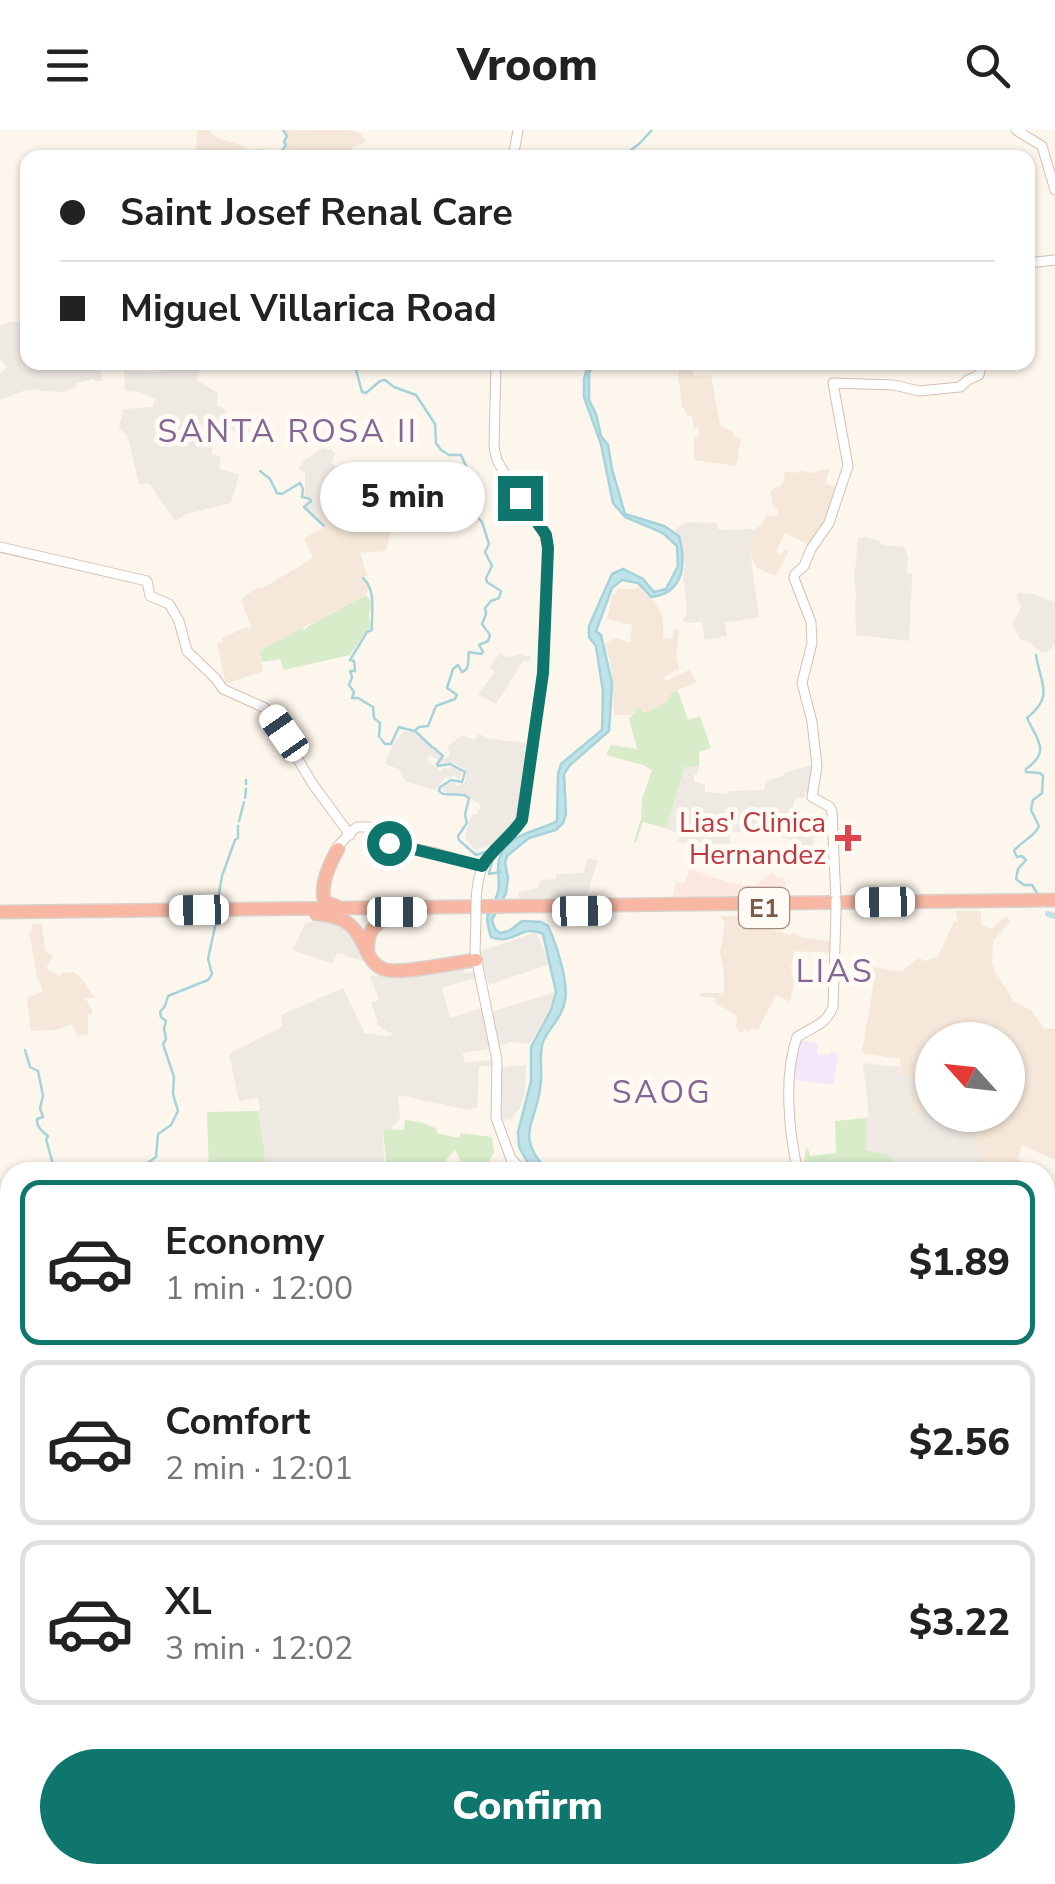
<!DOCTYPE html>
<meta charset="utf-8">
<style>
body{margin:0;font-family:"Nunito Sans",sans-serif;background:#f6f6f6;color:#222;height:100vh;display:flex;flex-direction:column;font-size:38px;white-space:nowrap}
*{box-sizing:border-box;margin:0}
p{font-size:32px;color:#767676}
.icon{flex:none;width:55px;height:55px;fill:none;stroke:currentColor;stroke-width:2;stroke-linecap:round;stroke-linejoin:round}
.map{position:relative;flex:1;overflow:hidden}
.drawer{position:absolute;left:0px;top:1032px;width:1055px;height:722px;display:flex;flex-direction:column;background:#fff;border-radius:30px 30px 0 0;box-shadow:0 2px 8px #0004}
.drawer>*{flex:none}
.top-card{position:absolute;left:20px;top:20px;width:1015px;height:220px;border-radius:20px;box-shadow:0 2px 8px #0004;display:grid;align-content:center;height:220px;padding:0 40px;background:#fff}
.needle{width:65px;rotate:297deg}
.fabs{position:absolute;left:915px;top:892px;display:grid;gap:20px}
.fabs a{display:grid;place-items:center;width:110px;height:110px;border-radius:50%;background:#fff;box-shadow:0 2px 8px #0004;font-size:50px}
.end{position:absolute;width:45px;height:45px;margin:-22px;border:12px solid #0f766e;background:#fff;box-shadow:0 0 0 5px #fff}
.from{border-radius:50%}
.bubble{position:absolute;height:70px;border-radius:35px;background:#fff;box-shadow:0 2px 8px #0004;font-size:32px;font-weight:800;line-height:70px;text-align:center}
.car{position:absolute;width:30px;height:60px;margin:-30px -15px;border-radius:12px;box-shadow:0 0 8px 2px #0007;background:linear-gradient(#fff 24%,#345 0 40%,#fff 0 76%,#345 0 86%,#fff 0)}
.top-card b{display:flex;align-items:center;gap:35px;height:95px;font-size:38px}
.top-card b+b{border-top:2px solid #e0e0e0}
.top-card i{width:25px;height:25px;background:#222}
ul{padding:18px 0 0;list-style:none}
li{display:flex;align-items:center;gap:30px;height:165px;margin:0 20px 15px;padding:0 20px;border:5px solid #e0e0e0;border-radius:20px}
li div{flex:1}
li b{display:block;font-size:38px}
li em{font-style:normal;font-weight:800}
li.on{border-color:#0f766e}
li>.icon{width:90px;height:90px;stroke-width:1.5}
.primary-button{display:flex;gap:20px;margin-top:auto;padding:20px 40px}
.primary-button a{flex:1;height:115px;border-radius:60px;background:#0f766e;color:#fff;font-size:40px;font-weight:800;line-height:115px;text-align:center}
header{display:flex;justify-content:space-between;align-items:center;height:130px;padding:0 40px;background:#fff;font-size:45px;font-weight:800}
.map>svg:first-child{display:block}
.residential{fill:#f5e8da}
.commercial{fill:#fde8e0}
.industrial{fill:#efe9e4}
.education{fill:#f3e8fa}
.green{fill:#d8ecc9}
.water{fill:#bfe3e8;stroke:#a5d3da;stroke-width:2.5}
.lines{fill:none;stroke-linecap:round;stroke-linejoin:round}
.stream{stroke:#a5d3da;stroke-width:2.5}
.river{stroke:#bfe3e8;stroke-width:6}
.secondary-casing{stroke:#d6c0b0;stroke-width:11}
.highway-casing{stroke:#dad1cd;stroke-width:15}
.secondary{stroke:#fff;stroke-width:9}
.highway{stroke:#f7b7a3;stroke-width:12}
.secondary-bridge-casing{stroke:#d6c0b0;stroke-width:11;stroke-linecap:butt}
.secondary-bridge{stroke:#fff;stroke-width:9}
.route{stroke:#0f766e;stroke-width:12}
.health-dot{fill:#e0444e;stroke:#fffaf3;stroke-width:4}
.labels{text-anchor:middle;stroke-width:10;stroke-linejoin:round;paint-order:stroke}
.shield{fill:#fffaf3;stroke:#a28b7f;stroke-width:2.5}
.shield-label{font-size:25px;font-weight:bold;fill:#7a5c4d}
.health-label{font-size:28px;fill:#be3a42;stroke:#fffaf3;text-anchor:end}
.quarter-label{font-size:32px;letter-spacing:2.5px;fill:#846695;stroke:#fffaf3}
</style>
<header><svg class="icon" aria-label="menu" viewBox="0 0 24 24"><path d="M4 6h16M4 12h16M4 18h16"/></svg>Vroom<svg class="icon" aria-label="search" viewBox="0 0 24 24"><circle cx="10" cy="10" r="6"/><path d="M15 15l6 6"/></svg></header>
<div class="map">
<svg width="1055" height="1754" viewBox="0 0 1055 1754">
<rect width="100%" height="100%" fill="#fdf6ec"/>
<!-- residential -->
<path class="residential" d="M197 0H210L213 6 229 12H235L249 20 265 18 270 27 196 28Z
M284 0H348L360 3 366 12 352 17V27H342L338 21 322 27 304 25 296 20 283 21 288 16 285 12 288 7Z
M680 233 691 235V238L694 239V246L711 245 720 295 733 302V306L741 309 736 336 694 330V307L699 306V298H694L692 286H687L684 278H682L678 243Z
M830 338 825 353 836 357 824 398 811 416 785 403 776 422 781 425 785 419 789 421 777 443 775 446 757 438 752 429 749 415 756 398 761 396 766 386 778 385V381L772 374 771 360 783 354 785 341 795 343 803 340 810 343Z
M360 344 365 349 345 386H350L367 378 381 385 386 393 392 395 386 421 360 423 367 445 362 449 368 458 366 465 259 521 263 541 226 554 217 514 223 512 222 508 244 498H251L241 469 258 457 261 459 313 428 304 409 325 396 316 387 328 374 337 351 340 349 351 357Z
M638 457 657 475 663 488V508L672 509 674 499 679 500 676 526 679 539 664 547 666 551 689 540 697 552 671 563V567L668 572 644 583 639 577 631 585H614L611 536 605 513 617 508 630 513 632 495 607 489 612 466 619 459H636Z
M955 781H981V795L992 798 1006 786 1011 791 993 811 992 833 995 842 1014 871 1032 881 1044 898 1055 899V1030L1022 1015 1017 1029 1044 1042H952L969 985 960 987 959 985H1008V910H932V978L911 983 901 946 900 929 862 923 875 843 872 842 873 837 901 842 919 828 925 831 936 827 940 822 954 791 958 792Z
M720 786H765L763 797 791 805 792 802 801 807 835 812V823L794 821 791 838 794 853 790 872 776 865 758 900 751 899 749 902 745 900 739 903 736 897 737 886 715 873V868L699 866 700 863H724V843L720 822 725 793Z
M32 794H42L45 820 53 827 46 838 60 846 62 843 74 842 82 849 95 868H85L92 879V883L88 884V905L78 906 72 894 56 900 31 901 27 868 43 861 37 847 29 801 32 800Z
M1054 1252H1055V1400L1045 1382V1266L1054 1264Z"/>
<!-- commercial -->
<path class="commercial" d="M689 739 730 753 755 756 772 742 778 749 783 747 786 753 783 758 782 771 671 772 676 752 685 753Z"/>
<!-- industrial -->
<path class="industrial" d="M27 186 28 232 101 233 104 239 100 241 103 250 96 252 94 249 77 253 76 258 61 262 40 261V259L23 261 0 270V243L7 237 0 229V196L9 192 22 191Z
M164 232 195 233 201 237 197 250 218 263 217 275 225 279 226 283 245 289 250 301 243 311 237 302 229 299 214 314 211 324 221 327 219 338 239 345 231 373 187 384 175 391 149 353 139 355 128 307 119 298 123 279 152 277 155 269 140 262 125 261 124 241 161 242Z
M323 318 327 320 330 319 335 323 332 333 341 344 334 356 328 374 316 387 305 377 311 371 305 368V342L300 340 299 337 302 336 301 332Z
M688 392 717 393 718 399 721 400 752 399 756 401 749 415 759 487 725 493 727 506 705 510 702 492 687 493 682 490 687 483 683 446 685 434 675 399Z
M865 407 878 410 882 415 904 417 908 427 907 438 908 443H912V450L909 511 856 505 855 472 857 471 854 451 858 408Z
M1020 462 1026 464 1030 463 1055 472V514L1049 521 1042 523 1029 512 1020 509 1013 494 1021 477 1016 465Z
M500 523 508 528 519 524 531 527 529 531H523L496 574 478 564 495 542 490 537Z
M404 601 413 602 442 627 440 630 449 627 450 622 447 617 462 605 474 610 479 604 487 608 531 614 519 691 493 716 479 718 478 722 465 709 467 704 465 703 472 685 478 683 481 675 463 663 448 664 441 659 446 654 454 651 457 656 463 654 467 645 465 640 453 633 439 634V630L430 626 427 630 440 641 444 638 449 639 452 636 463 643 459 650 453 645 450 648 446 647 435 660 406 652 399 640 385 633 394 613Z
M815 634 811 662H805V667L794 669 793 681 795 696 812 693 813 699H821V707L813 708V717L792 721 789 709 776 706 774 701 730 702V714L678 712 679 704 666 698 685 637 699 636 697 644 694 645V652L705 655V662L728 664V661L764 660 766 651 783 646 786 642Z
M588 728 598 731 586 767 519 768V762L538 758 541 750 556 749V744L583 743Z
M306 792H331L344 797 359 814 366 832 337 823 333 834 292 820Z
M536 802 550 834 489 855 478 822Z
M464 835 465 843 475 842 476 848 442 858 450 888 485 877 494 918 463 923 464 933 495 929 496 937 479 936 477 978 473 977 472 980 459 978 398 965 400 989 391 999 383 1000 384 1033 346 1042H267L258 967 239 971 229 924 283 896 281 885 343 858 365 903 386 906 393 905 392 902 389 903 376 894 378 892 371 872 379 870 370 846Z
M555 862 554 872 530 914 511 912 496 917 488 883Z
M863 933 900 937 901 945 917 948 912 983 932 978V985H959L961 987 970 985 981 1031 942 1038 928 1036 922 1039 913 1035 899 1042 889 1025 866 1020V987L869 986Z
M526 935 525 962 520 978 510 990 497 989 498 939 510 936Z"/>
<!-- education -->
<path class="education" d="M797 909 818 914 817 924 829 925 831 921 838 923 834 955 789 949Z"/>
<!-- green -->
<path class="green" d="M366 465 372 472 369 486 371 499 366 501 350 525 284 540 280 529 262 532 259 521 302 498 304 500 310 495Z
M678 561 688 590 700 586 711 618 699 622V636L685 637 666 698 643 692 636 713 634 712 641 688 642 669 652 640 643 635 606 625 611 615 637 619 629 589 639 577 644 583 667 572V569L671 567 670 563Z
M259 981 267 1042H209L207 982Z
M866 988V1020L889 1025 899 1042H813L812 1040 799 1039 798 1034 804 1033 806 1019 808 1018 810 1026 836 1023 835 991Z
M405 990 424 993 437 999V1003L459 1008 461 1003 492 1007 494 1022 483 1042H466L455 1020 438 1039 441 1042 387 1041 383 999 404 1000Z"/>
<!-- water -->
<path class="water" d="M597 233H602L595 234 589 242V270L596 284 601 306 608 315 612 339 625 384 664 396 679 406C686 433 685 463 651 467L638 453 622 450 612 458 596 501 601 505 612 553 609 601 570 635 564 644 566 684 563 693 556 700 529 708 507 726 505 733 508 747 506 763 492 790 495 799 500 803 509 801 522 791 541 792 548 796C556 813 569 853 565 871 561 890 549 897 543 912 539 923 542 938 541 950 539 993 511 1003 549 1042H533L519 1017 518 1002 531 951V917L551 880 556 862 543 804C521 793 515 816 491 807 482 776 491 787 498 762 501 751 496 741 499 730 506 703 538 702 557 691L558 644 561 634 602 600 603 561 596 516 589 507V496L612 444 623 439 643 449 654 462 666 459 678 436 677 416 663 403 625 387 613 373 601 314 584 267V249L588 235Z
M10 1639V1745H64L66 1754H0V1648Z
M1048 1685 1055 1690V1754H1008L1007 1745H1045V1687Z
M242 1745H589L588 1754H209Z"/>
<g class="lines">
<!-- stream -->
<path class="stream" d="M282 21 286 15 284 12 287 6 283 0
M282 23 294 28
M621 28 640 13 652 0
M354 232 362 262 366 263 380 251 385 250 394 257 416 265 435 294 436 313 441 320 449 325H461L475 356 469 377 482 392 489 414 485 422 492 436 486 448 487 452 501 461 499 468 491 471 485 478 486 484 482 494 490 505 488 511 479 515 483 522 481 524 469 522C467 530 471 539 462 542L458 535 453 539 447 558 457 565 455 569 436 576 428 596 419 597 414 601 399 597 391 614H385L381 609
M898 232 908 235V232
M260 341 270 349 277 363 282 364 300 353 303 359 302 367 310 369 311 371 304 377 324 396
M363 448C377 461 371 483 372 500L367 502 350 530 354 531 355 541H350L352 547 349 555 354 562 352 568H358L373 577 374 588 380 593 379 607
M1036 525C1040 553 1055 566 1027 588 1036 608 1052 621 1026 639V642L1040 643 1043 646 1042 663 1033 670 1031 680 1039 696C1035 707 1021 711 1014 721L1017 727 1022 726 1026 730 1018 739 1016 749 1024 755H1032L1037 763
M416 602 432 617
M434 618 443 626 437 634 438 636 450 634 465 642 462 652 451 650 440 657 439 661 443 664 464 665 469 668 465 685 467 693 458 706 459 710 476 725 485 722 493 727 489 744 500 742
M246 654V650
M245 668 246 659
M239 691 244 672
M217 775 222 746 235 710 238 708V696
M25 920 30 937 38 941 43 966 40 978 43 987 37 989C36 996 41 1001 48 1006L46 1009 55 1042
M135 1042 156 1027 158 1004 171 995 178 981 173 964 174 947 163 914 166 909 164 898 166 891 161 887 160 882 165 876 168 866 208 850 212 844 208 829 216 792
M0 1172 10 1174
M1045 1219 1051 1218 1055 1214
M0 1368 10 1364
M1045 1585 1055 1588
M202 1754 213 1747 227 1745"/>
<!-- river -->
<path class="river" d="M1048 784 1055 786
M593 1754 595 1745"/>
<defs>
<path id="secondary" d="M1016 0 1042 16 1055 60
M513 28 518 0
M1028 133 1055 130
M0 417 147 451 150 466 169 474 179 491 187 521 216 549 223 559 265 578 271 584 312 653 350 705
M336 718 352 701 357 697H368L395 715 436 723 482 737
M836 770 832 682 830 677 812 667 817 636 812 592 802 553 812 513 811 492 794 448 795 444 804 436 811 419 829 393 848 336 833 253 894 255 919 261 960 257 968 250 979 245 982 232
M476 772C478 718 498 727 521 690L543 543 548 418 543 399 511 355 497 330 494 317 496 232
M476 787 475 822 497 930 496 988 511 1029 524 1042
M798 1042C789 1003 783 946 797 907 812 897 825 896 833 877L836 783
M1045 1231H1055"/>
<path id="highway" d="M336 776 325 772C319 757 330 733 338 719
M0 782 1055 770
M316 784C324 785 333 786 340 789 367 799 362 835 387 840 404 844 456 832 476 830
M368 819C366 790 388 788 412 785
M1045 1141H1055
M0 1259H10"/>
</defs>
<!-- secondary casing -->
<use href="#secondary" class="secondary-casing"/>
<!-- highway casing -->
<use href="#highway" class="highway-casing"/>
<!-- secondary -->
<use href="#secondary" class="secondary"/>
<!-- highway -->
<use href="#highway" class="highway"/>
<defs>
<path id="secondary-bridge" d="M836 770V783
M476 787V772"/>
</defs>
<!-- secondary-bridge casing -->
<use href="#secondary-bridge" class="secondary-bridge-casing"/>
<!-- secondary-bridge -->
<use href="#secondary-bridge" class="secondary-bridge"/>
</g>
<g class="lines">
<!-- route -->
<path class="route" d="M389 713 482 736C493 718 510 708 522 690L543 543 548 418 546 405 520 368"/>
</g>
<!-- markers -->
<path class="health-dot" d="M843 693h10v10h10v10h-10v10h-10v-10h-10v-10h10z"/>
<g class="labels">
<!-- shield labels -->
<rect class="shield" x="739" y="758" width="50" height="40" rx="8"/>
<g class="shield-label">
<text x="764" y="787">E1</text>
</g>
<!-- health labels -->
<g class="health-label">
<text x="826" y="702">Lias' Clinica<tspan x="826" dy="32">Hernandez</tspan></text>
</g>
<!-- quarter labels -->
<g class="quarter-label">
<text x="288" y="312">SANTA ROSA II</text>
<text x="835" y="852">LIAS</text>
<text x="662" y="973">SAOG</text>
</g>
</g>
</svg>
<div class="fabs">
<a><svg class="needle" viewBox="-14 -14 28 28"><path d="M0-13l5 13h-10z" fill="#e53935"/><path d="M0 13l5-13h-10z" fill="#767676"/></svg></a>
</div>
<i class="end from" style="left:389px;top:713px"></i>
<i class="end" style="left:520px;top:368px"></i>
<div class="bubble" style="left:320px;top:332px;width:165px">5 min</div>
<i class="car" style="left:284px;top:603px;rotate:325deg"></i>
<i class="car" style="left:885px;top:772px;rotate:269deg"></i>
<i class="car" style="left:199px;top:780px;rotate:269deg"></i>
<i class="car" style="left:582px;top:781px;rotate:89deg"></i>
<i class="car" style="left:397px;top:782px;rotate:90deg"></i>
<div class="top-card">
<b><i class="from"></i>Saint Josef Renal Care</b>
<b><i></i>Miguel Villarica Road</b>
</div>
<section class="drawer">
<ul>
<li class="on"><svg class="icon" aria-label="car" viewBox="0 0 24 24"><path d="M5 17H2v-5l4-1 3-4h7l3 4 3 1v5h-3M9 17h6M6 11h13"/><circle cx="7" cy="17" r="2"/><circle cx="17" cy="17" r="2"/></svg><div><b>Economy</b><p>1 min · 12:00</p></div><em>$1.89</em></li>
<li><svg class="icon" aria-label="car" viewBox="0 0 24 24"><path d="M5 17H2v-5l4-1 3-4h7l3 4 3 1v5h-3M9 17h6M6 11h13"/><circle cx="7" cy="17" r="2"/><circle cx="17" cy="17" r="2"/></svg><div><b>Comfort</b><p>2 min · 12:01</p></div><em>$2.56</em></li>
<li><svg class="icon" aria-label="car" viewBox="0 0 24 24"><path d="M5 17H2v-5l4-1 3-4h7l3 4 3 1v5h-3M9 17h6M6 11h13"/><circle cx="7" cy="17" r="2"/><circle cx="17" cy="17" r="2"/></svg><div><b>XL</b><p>3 min · 12:02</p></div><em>$3.22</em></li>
</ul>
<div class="primary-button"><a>Confirm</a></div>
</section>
</div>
